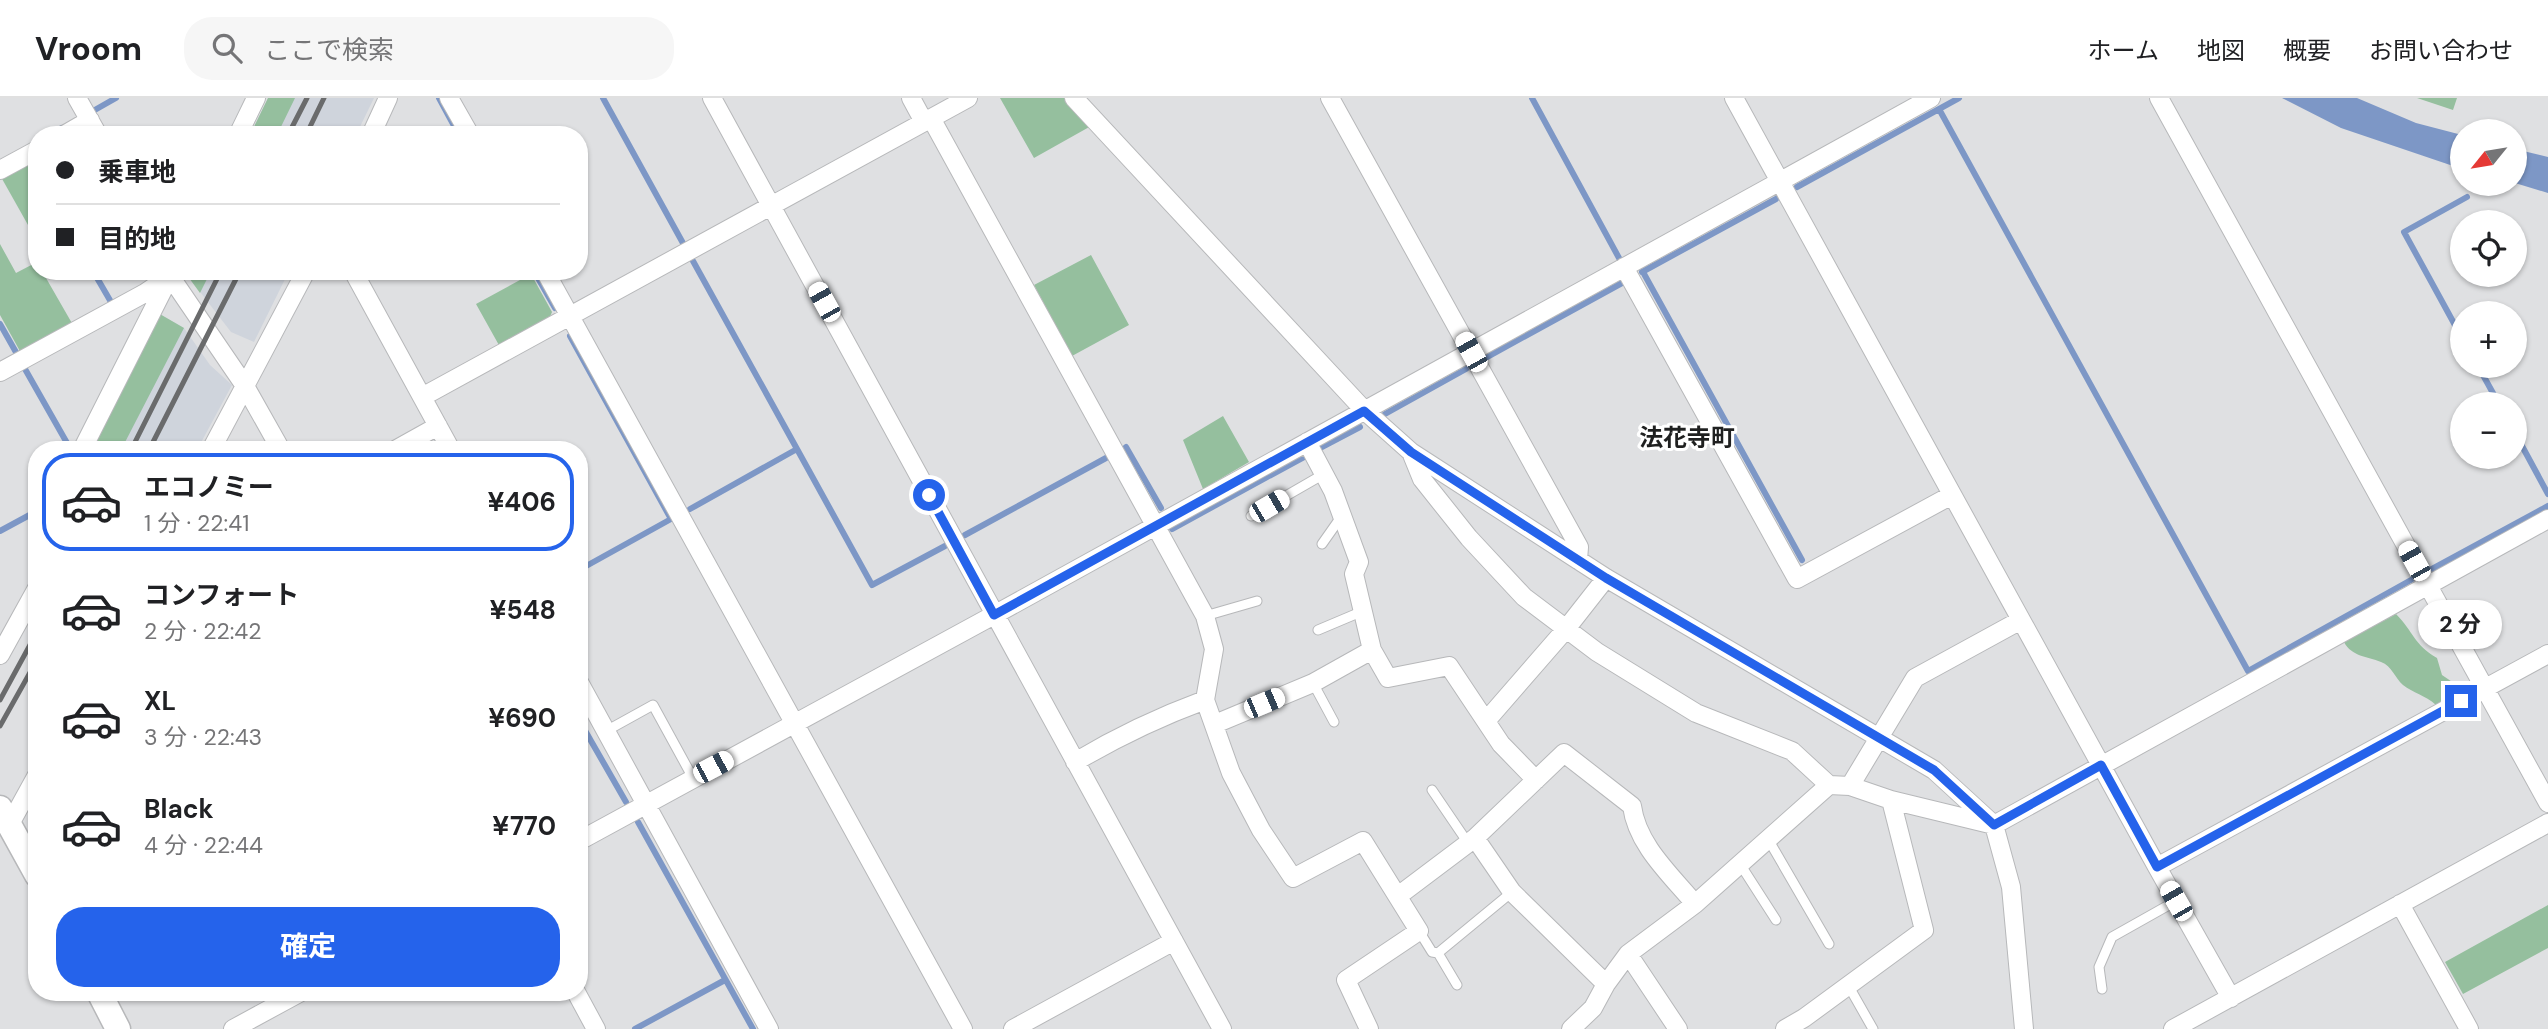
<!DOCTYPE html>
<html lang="ja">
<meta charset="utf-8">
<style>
body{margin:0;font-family:"DM Sans","Noto Sans JP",sans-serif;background:#f6f6f6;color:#202124;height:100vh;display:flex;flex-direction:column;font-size:26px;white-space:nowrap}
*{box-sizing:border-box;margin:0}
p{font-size:23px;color:#757577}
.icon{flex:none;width:38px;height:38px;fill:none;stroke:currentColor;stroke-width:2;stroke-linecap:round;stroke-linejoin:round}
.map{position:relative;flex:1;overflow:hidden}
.sheet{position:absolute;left:28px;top:343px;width:560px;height:560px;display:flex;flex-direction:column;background:#fff;border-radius:28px;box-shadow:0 2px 5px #0004}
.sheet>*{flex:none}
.hud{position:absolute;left:28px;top:28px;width:560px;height:154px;border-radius:28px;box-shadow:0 2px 5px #0004;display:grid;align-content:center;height:154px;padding:0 28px;background:#fff}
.needle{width:46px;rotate:240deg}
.buttons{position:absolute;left:2450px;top:21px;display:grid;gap:14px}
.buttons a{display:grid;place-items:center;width:77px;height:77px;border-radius:50%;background:#fff;box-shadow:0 2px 5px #0004;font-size:35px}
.end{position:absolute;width:32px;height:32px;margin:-16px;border:9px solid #2563eb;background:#fff;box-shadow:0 0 0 4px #fff}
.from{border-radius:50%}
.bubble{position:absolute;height:49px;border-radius:24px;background:#fff;box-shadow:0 2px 5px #0004;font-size:23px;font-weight:700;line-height:49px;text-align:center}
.car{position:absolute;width:21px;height:42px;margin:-21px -10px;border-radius:9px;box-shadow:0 0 5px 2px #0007;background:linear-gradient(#fff 24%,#345 0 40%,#fff 0 76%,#345 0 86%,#fff 0)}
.hud b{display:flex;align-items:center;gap:24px;height:66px;font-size:26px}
.hud b+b{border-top:2px solid #e0e0e0}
.hud i{width:18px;height:18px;background:#202124}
ul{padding:12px 0 0;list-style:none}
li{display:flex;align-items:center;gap:21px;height:98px;margin:0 14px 10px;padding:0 14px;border:4px solid transparent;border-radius:28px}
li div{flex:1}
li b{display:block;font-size:26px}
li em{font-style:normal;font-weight:700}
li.on{border-color:#2563eb}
li>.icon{width:63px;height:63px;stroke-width:1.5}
.primary-button{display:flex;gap:14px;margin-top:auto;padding:14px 28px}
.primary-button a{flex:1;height:80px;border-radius:28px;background:#2563eb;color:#fff;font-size:28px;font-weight:700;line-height:80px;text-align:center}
header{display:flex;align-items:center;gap:42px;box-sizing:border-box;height:98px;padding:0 35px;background:#fff;border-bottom:2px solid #e0e0e0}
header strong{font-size:33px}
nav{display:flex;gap:38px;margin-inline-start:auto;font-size:24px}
.search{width:490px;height:63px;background:#f6f6f6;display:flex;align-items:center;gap:18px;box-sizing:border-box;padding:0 24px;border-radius:28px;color:#757577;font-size:26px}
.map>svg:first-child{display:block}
.built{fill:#cfd4dc}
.green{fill:#95bf9e}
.water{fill:#7d97c6}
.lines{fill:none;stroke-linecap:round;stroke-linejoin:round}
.stream{stroke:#7d97c6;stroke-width:6}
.service-casing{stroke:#b7b8ba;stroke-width:11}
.minor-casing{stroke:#b7b8ba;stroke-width:20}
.secondary-casing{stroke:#b7b8ba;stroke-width:27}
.service{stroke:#fff;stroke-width:9}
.minor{stroke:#fff;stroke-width:18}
.secondary{stroke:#fff;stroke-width:24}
.rail{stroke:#6a6b6c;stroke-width:5}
.route{stroke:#2563eb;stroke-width:9}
.labels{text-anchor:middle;stroke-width:6;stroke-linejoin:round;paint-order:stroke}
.quarter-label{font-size:24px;font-weight:bold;fill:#1f2020;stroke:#fff}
</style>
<header>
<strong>Vroom</strong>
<div class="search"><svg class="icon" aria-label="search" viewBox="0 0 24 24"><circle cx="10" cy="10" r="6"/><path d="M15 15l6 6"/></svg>ここで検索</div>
<nav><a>ホーム</a><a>地図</a><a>概要</a><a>お問い合わせ</a></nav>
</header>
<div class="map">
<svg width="2548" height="931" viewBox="0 0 2548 931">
<rect width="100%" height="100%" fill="#dfe0e2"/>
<!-- built -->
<path class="built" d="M268 0H374L356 37H250Z
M184 173H289L254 244 231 234Z
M158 215 184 230 210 267 232 287 197 352H90Z"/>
<!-- green -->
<path class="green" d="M268 0H295L277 37H250Z
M1000 0H1064L1091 28 1034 60Z
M2417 0H2457L2453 12Z
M28 65 37 81V143L1 79Z
M0 146 16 175 37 164V173H42L73 227 21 255 0 217Z
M1091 157 1129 227 1072 258 1034 187Z
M184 173H211L200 195Z
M531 176 552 214 549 221 500 249 476 206Z
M158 215 184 230 121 352H90Z
M1223 318 1249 364 1203 391 1183 342Z
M2396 516C2413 533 2414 547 2437 560L2442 577 2464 592 2436 607C2425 597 2413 595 2403 587 2395 580 2392 568 2381 564 2367 558 2352 559 2344 544Z
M2548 807V850L2463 896 2445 864Z"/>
<!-- water -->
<path class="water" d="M2282 0H2357L2416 25 2462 37V71L2341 30Z
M2515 51 2548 59V95L2515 85Z"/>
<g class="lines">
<!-- stream -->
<path class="stream" d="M439 0 459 37
M603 0 684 147
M1532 0 1619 160
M1939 11 2248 573 2411 482
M93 13 116 0
M49 37 62 30
M31 63 37 74
M1797 89 1959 0
M693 163 797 351
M93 173 111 204
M534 173 555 210
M1642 174 1776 101
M1643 174 1802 462
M0 226 17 256
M570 238 671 421 579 472
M2462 240 2404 134 2467 99
M1487 259 1622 185
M2478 268 2499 306
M25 271 67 345 64 352
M1385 316 1466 271
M2515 335 2548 396
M1126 349 1161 410
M1320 350 1360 329
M690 411 797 351 872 487 945 448
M1171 429 1172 431 1304 359
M0 433 37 413
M965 437 1106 360
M2432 471 2548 408
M579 622 626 704
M638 724 753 931
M635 931 725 882"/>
<defs>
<path id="service" d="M1251 418 1324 376
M1322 446 1341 419
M1205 518 1257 503
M1318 532 1363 513
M1313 585 1334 624
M606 633 653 607 693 680
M1432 692 1468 745
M1768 741 1829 846
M1740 766 1776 822
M1419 833 1432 854 1438 855
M1457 887 1438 855 1512 794
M1848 887 1873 931
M2102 891 2099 869 2112 839 2176 803"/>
<path id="minor" d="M77 0 98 37
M449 0 470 37
M712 0 1222 931
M911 0 924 24
M1074 0 1364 312 1411 354 1606 480 1934 672 1994 727 2011 789 2024 931
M1330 0 1579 449 1578 462
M1734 0 2157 769 2231 900
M2159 0 2548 705
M931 20 1205 518 1214 551 1205 602 1231 675 1261 732 1293 780 1363 743 1419 833 1346 882 1369 931
M64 37 90 22
M238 37 256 0
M371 37 388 0
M0 72 37 52
M1624 169 1797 481 1952 397
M353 173 451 352
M545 173 963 931
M0 274 145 195 170 178 245 288 281 352
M422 299 968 0
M1307 344 1333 393 1359 464 1354 476 1372 552 1388 580 1449 568 1501 646 1536 682
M82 352 169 180
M211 352 306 173
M395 352 438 328
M1411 354 1422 381 1469 440 1524 499 1597 554 1696 615 1792 653 1829 687
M0 557 37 490
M579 584 769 931
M1486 623 1566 531 1606 480
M1215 626 1313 585 1372 552
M1075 664C1117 639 1159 619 1205 602
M1850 688 1915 580 2021 522
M10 726 37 677
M1475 740 1512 794 1606 886
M579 743 994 517 1931 0
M2157 769 2548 556
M1398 798 1475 740 1564 655 1632 708C1637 747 1671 777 1695 806
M2400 806 2469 931
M1628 856 1678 931
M576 894 596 931
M233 931 301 894
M1013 931 1174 843
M1571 931 1593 910 1606 886 1628 856 1695 806 1829 687 1850 688 1891 702 1994 727 2548 421
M1785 931 1804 920 1924 832 1891 702
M2173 931 2548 725"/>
<path id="secondary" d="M0 710 37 777
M99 894 118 931"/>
</defs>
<!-- service casing -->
<use href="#service" class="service-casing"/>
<!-- minor casing -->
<use href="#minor" class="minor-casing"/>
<!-- secondary casing -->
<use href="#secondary" class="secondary-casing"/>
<!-- service -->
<use href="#service" class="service"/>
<!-- minor -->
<use href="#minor" class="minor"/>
<!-- secondary -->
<use href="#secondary" class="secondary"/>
<!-- rail -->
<path class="rail" d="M288 37 307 0
M306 37 324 0
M131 352 221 173
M149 352 240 173
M0 602 37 534
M0 628 37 562"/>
</g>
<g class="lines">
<!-- route -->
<path class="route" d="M929 397 994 517 1364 313 1411 354 1606 480 1934 672 1994 727 2101 667 2157 769 2461 603"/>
</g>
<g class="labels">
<!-- quarter labels -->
<g class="quarter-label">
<text x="1687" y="348">法花寺町</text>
</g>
</g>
</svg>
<div class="buttons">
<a><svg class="needle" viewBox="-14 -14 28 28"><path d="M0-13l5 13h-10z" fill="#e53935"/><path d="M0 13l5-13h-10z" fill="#757577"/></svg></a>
<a><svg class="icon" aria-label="locate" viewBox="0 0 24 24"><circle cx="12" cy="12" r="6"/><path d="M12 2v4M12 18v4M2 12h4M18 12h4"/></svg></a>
<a>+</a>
<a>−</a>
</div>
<i class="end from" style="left:929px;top:397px"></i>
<i class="end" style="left:2461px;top:603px"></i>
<div class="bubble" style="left:2418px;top:502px;width:84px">2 分</div>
<i class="car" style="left:824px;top:204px;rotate:331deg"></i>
<i class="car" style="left:1471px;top:254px;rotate:331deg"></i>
<i class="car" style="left:1269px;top:408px;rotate:60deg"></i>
<i class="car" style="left:2414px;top:463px;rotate:331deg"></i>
<i class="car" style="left:1264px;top:605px;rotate:67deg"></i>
<i class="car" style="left:713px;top:669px;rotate:62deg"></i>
<i class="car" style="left:2176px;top:803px;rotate:330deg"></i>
<div class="hud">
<b><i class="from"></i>乗車地</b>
<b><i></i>目的地</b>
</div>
<section class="sheet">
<ul>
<li class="on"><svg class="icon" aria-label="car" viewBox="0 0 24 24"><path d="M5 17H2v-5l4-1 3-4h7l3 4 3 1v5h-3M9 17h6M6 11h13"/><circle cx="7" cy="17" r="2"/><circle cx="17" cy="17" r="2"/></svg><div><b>エコノミー</b><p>1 分 · 22:41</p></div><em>¥406</em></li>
<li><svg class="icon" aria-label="car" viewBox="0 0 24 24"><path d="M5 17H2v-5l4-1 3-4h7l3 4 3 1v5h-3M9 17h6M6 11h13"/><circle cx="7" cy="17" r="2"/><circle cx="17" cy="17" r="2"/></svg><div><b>コンフォート</b><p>2 分 · 22:42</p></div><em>¥548</em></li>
<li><svg class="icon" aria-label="car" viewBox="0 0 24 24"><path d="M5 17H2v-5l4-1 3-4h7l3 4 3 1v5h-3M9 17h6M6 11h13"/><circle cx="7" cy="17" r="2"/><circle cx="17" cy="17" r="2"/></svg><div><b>XL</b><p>3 分 · 22:43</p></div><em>¥690</em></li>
<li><svg class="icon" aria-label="car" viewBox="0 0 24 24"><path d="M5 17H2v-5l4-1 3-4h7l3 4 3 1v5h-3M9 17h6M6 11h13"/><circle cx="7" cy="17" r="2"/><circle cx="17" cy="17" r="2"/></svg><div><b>Black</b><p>4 分 · 22:44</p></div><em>¥770</em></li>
</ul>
<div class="primary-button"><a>確定</a></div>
</section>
</div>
